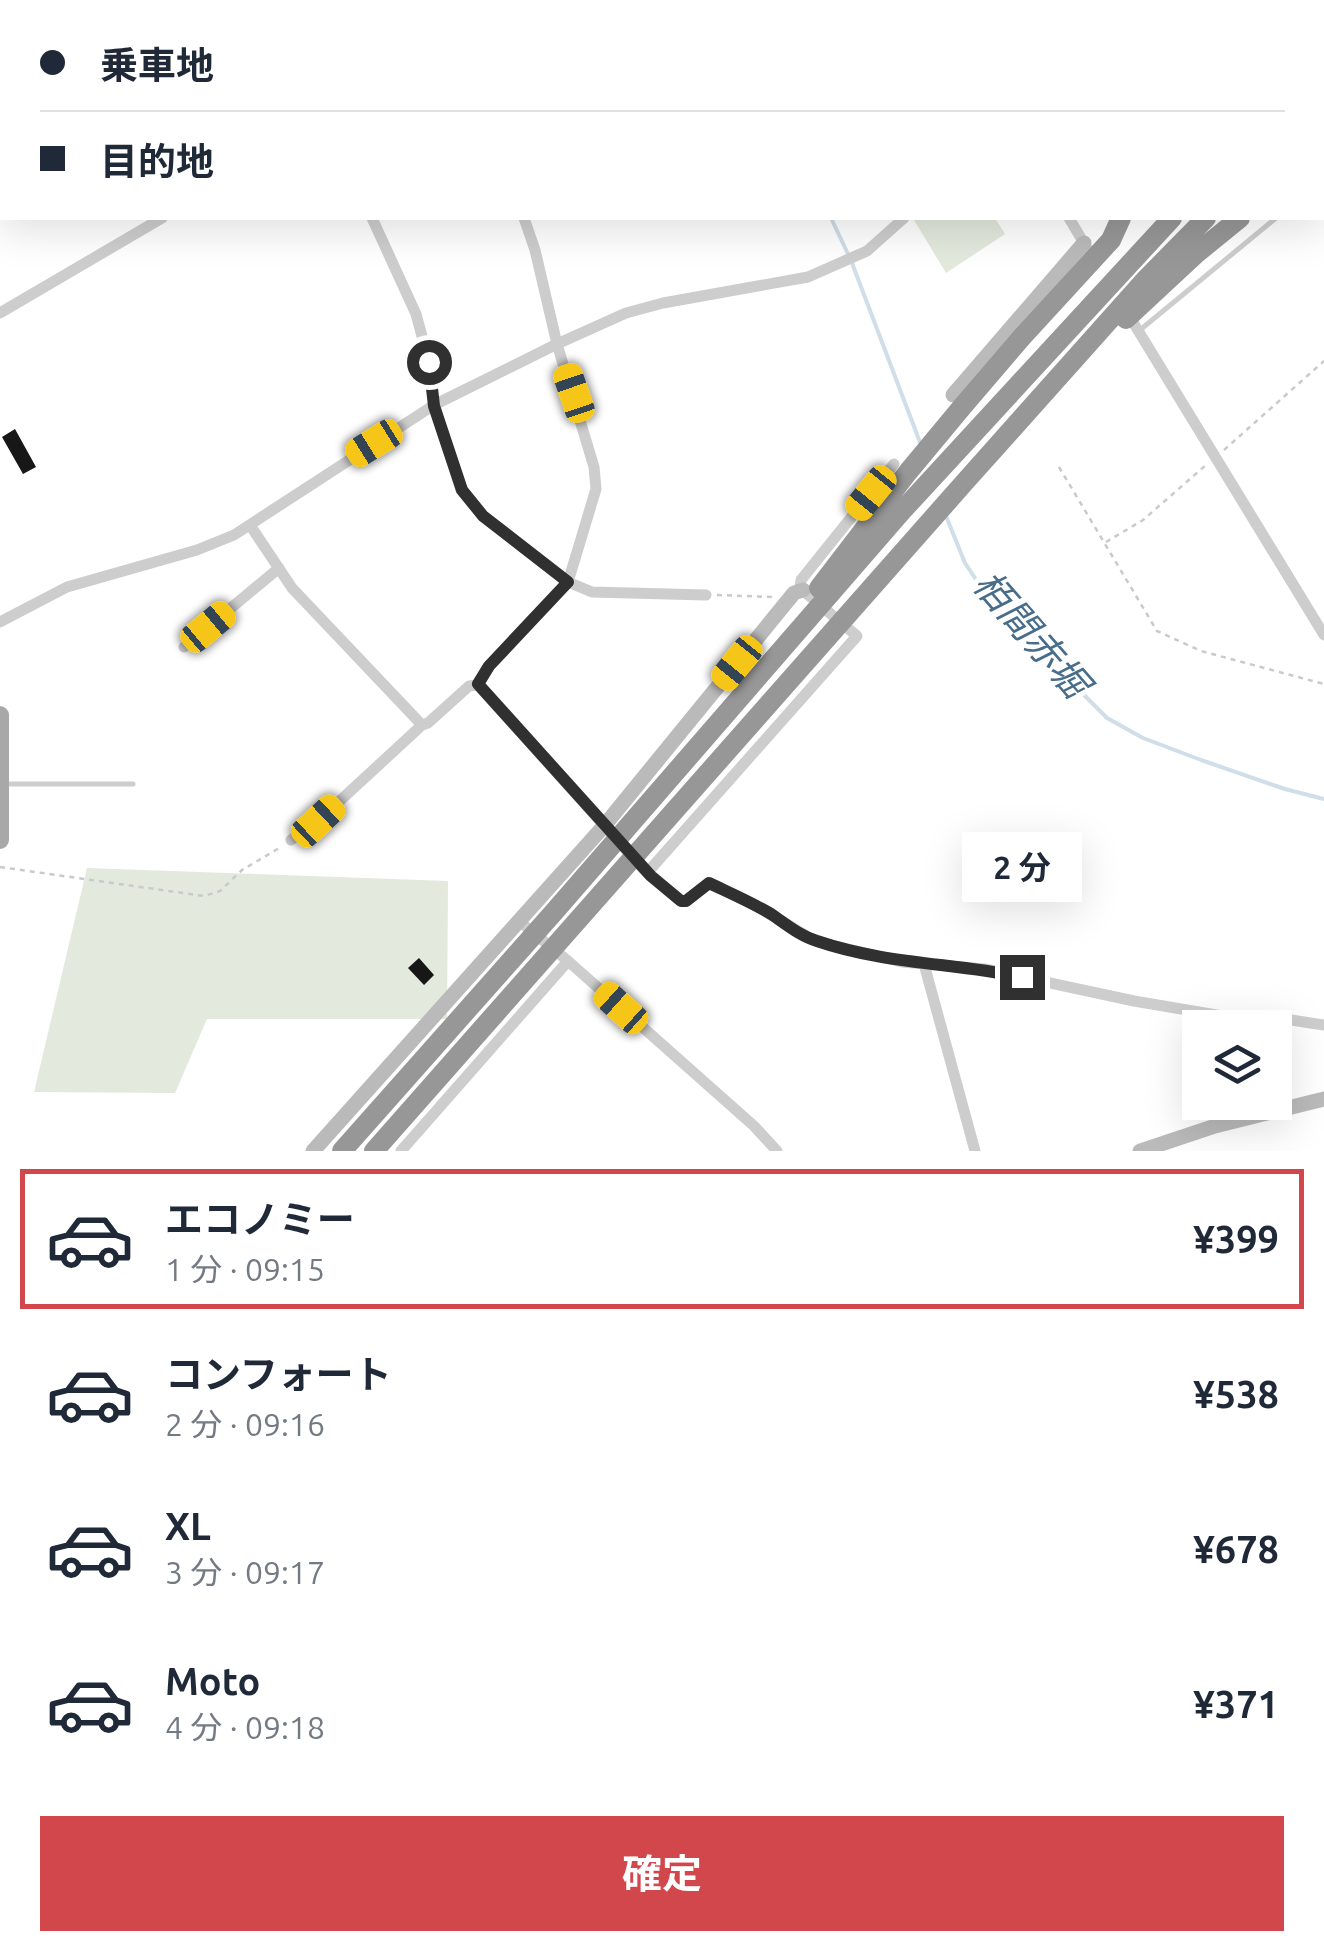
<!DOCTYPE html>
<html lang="ja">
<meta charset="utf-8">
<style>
body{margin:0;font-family:Ubuntu,"Noto Sans JP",sans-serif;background:#f6f6f7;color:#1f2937;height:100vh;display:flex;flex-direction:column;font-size:38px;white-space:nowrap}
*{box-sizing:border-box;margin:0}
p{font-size:32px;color:#747a83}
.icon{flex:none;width:55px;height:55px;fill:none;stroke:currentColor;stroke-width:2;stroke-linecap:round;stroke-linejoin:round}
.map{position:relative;height:1151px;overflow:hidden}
.sheet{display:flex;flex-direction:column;background:#fff;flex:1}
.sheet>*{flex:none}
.hud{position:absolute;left:0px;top:0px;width:1325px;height:220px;box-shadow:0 10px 40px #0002;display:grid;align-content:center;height:220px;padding:0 40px;background:#fff}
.buttons{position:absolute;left:1182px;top:1010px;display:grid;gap:20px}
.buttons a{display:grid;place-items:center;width:110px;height:110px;border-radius:0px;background:#fff;box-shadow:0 10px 40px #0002;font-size:50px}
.end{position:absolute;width:45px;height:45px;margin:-22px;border:12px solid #303030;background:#fff;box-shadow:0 0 0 5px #fff}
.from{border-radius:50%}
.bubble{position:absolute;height:70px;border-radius:0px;background:#fff;box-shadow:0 10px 40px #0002;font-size:32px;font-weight:700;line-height:70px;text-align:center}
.car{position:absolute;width:30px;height:60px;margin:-30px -15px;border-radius:12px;box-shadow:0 0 8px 2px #0007;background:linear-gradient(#f5c518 24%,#345 0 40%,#f5c518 0 76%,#345 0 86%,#f5c518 0)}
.hud b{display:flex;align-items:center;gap:35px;height:95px;font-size:38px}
.hud b+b{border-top:2px solid #e0e1e3}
.hud i{width:25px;height:25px;background:#1f2937}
ul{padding:18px 0 0;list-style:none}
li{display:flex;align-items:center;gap:30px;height:140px;margin:0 20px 15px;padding:0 20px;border:5px solid transparent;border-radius:0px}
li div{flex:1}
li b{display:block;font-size:38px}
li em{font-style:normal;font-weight:700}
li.on{border-color:#d2474c}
li>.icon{width:90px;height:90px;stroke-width:1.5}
.primary-button{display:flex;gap:20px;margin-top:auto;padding:20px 40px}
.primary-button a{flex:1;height:115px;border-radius:0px;background:#d2474c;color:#fff;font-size:40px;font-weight:700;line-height:115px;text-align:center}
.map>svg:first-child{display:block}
.green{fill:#e3e9dd}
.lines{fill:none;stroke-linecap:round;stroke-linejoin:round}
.stream{stroke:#cfdee9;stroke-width:4}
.building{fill:#171717}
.path{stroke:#cacaca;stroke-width:2.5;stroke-dasharray:5 5;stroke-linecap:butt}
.lane{stroke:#cdcdcd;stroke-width:5}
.street{stroke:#cdcdcd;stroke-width:11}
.secondary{stroke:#bababa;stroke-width:15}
.primary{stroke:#a8a8a8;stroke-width:18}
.highway{stroke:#979797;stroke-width:20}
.route{stroke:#303030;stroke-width:12}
.labels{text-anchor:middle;stroke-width:10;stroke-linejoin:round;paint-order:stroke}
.water-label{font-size:38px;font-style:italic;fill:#476d8a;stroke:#fff}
</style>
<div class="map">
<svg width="1324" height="1151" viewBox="0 0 1324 1151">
<rect width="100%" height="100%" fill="#fff"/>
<!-- green -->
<path class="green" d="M917 218H995L1005 234 946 273 914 220Z
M87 868 448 881 447 1019H207L175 1093 34 1092Z"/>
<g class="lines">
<!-- stream -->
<path class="stream" d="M720 0 722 2
M831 218 848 254
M852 263 921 445
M946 516 965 563 977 581 1021 632 1107 718 1143 738 1201 760 1285 789 1324 799"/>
</g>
<!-- building -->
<path class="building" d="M15 429 36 467 23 474 2 437Z
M419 958 434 975 424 985 408 968Z"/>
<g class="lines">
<!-- path -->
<path class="path" d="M1224 450 1324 361
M1059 467 1157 631 1201 651 1324 684
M1106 542 1143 520 1206 465
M717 595 771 597 774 599
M0 867 204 896 220 891 242 870 281 847"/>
<!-- lane -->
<path class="lane" d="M1218 0 1220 2
M1322 179 1324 178
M1140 330 1276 218
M6 784H133"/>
<!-- street -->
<path class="street" d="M190 0 192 2
M947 0V2
M74 2 79 0
M525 2V0
M0 49 2 47
M372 218 416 314 429 362 434 405 461 490 483 516 568 582 592 592 706 595
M1069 218 1088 250
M0 313 162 218
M1128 314 1324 635
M250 525 292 588 422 725
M0 622 67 587 197 550 234 535 434 405 557 344 626 313 663 303 808 277 867 251 904 218
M184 647 279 568
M478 685 647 873 681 901H686L709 883 753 904 815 941 902 962 985 969 1134 1001 1228 1017 1278 1018 1324 1025
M291 840 318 821 422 725 428 723 469 686 478 685 489 666 568 582 596 489 594 467 557 344 535 250 524 218
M647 873 857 636 800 588 801 580 894 464
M519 921 568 961 754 1126 777 1151
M924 964 975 1151
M401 1151 568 961"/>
<!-- secondary -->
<path class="secondary" d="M953 395 1084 243
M313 1151 604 826 794 593 803 590
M1140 1151 1215 1126 1324 1099"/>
<!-- primary -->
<path class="primary" d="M0 715V840"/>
<!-- highway -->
<path class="highway" d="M983 0 984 2
M1322 40 1324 38
M1322 77 1324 76
M1322 106 1324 105
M1322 152 1324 151
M1126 319 1197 253 1240 218
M819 588 908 472 962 407 1022 337 1111 240 1121 218
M342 1151 554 912 902 511 1172 218
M374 1151 963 484 1146 279 1206 218"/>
</g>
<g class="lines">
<!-- route -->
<path class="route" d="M429 362 434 406 462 490 483 516 568 582 489 666 478 684 651 876 681 901H686L709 883C730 893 751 902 771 914 786 924 800 936 817 941 884 964 954 963 1022 977"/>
</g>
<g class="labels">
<!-- water labels -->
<g class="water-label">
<text transform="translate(1031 634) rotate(49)" y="13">栢間赤堀</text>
</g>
</g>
</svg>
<div class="buttons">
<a><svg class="icon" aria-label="layers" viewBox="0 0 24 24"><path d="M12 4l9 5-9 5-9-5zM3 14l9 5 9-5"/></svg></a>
</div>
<i class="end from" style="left:429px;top:362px"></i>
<i class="end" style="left:1022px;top:977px"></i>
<div class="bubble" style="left:962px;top:832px;width:120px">2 分</div>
<i class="car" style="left:574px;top:393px;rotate:341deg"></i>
<i class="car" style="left:374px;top:443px;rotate:238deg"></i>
<i class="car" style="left:871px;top:493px;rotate:219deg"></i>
<i class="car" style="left:208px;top:627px;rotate:50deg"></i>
<i class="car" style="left:737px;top:663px;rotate:219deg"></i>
<i class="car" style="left:318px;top:821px;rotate:47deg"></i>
<i class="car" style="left:621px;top:1008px;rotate:312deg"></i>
<div class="hud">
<b><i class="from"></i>乗車地</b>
<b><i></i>目的地</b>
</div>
</div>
<section class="sheet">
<ul>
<li class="on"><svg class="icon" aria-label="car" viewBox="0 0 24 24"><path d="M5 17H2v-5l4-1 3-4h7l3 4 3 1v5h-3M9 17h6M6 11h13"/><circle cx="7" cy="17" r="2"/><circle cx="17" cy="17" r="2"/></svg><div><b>エコノミー</b><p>1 分 · 09:15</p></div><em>¥399</em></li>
<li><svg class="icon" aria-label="car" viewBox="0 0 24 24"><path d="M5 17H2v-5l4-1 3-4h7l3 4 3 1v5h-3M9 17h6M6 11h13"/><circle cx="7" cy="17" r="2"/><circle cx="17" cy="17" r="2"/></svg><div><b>コンフォート</b><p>2 分 · 09:16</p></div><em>¥538</em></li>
<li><svg class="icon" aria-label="car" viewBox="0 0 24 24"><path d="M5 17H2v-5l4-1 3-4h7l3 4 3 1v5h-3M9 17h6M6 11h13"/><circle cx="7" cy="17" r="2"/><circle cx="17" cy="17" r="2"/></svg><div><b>XL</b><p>3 分 · 09:17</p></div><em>¥678</em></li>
<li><svg class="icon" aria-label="car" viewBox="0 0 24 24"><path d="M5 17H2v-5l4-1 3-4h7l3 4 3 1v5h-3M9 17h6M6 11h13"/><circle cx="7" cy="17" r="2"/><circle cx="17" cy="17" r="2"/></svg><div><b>Moto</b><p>4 分 · 09:18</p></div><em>¥371</em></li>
</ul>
<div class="primary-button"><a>確定</a></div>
</section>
